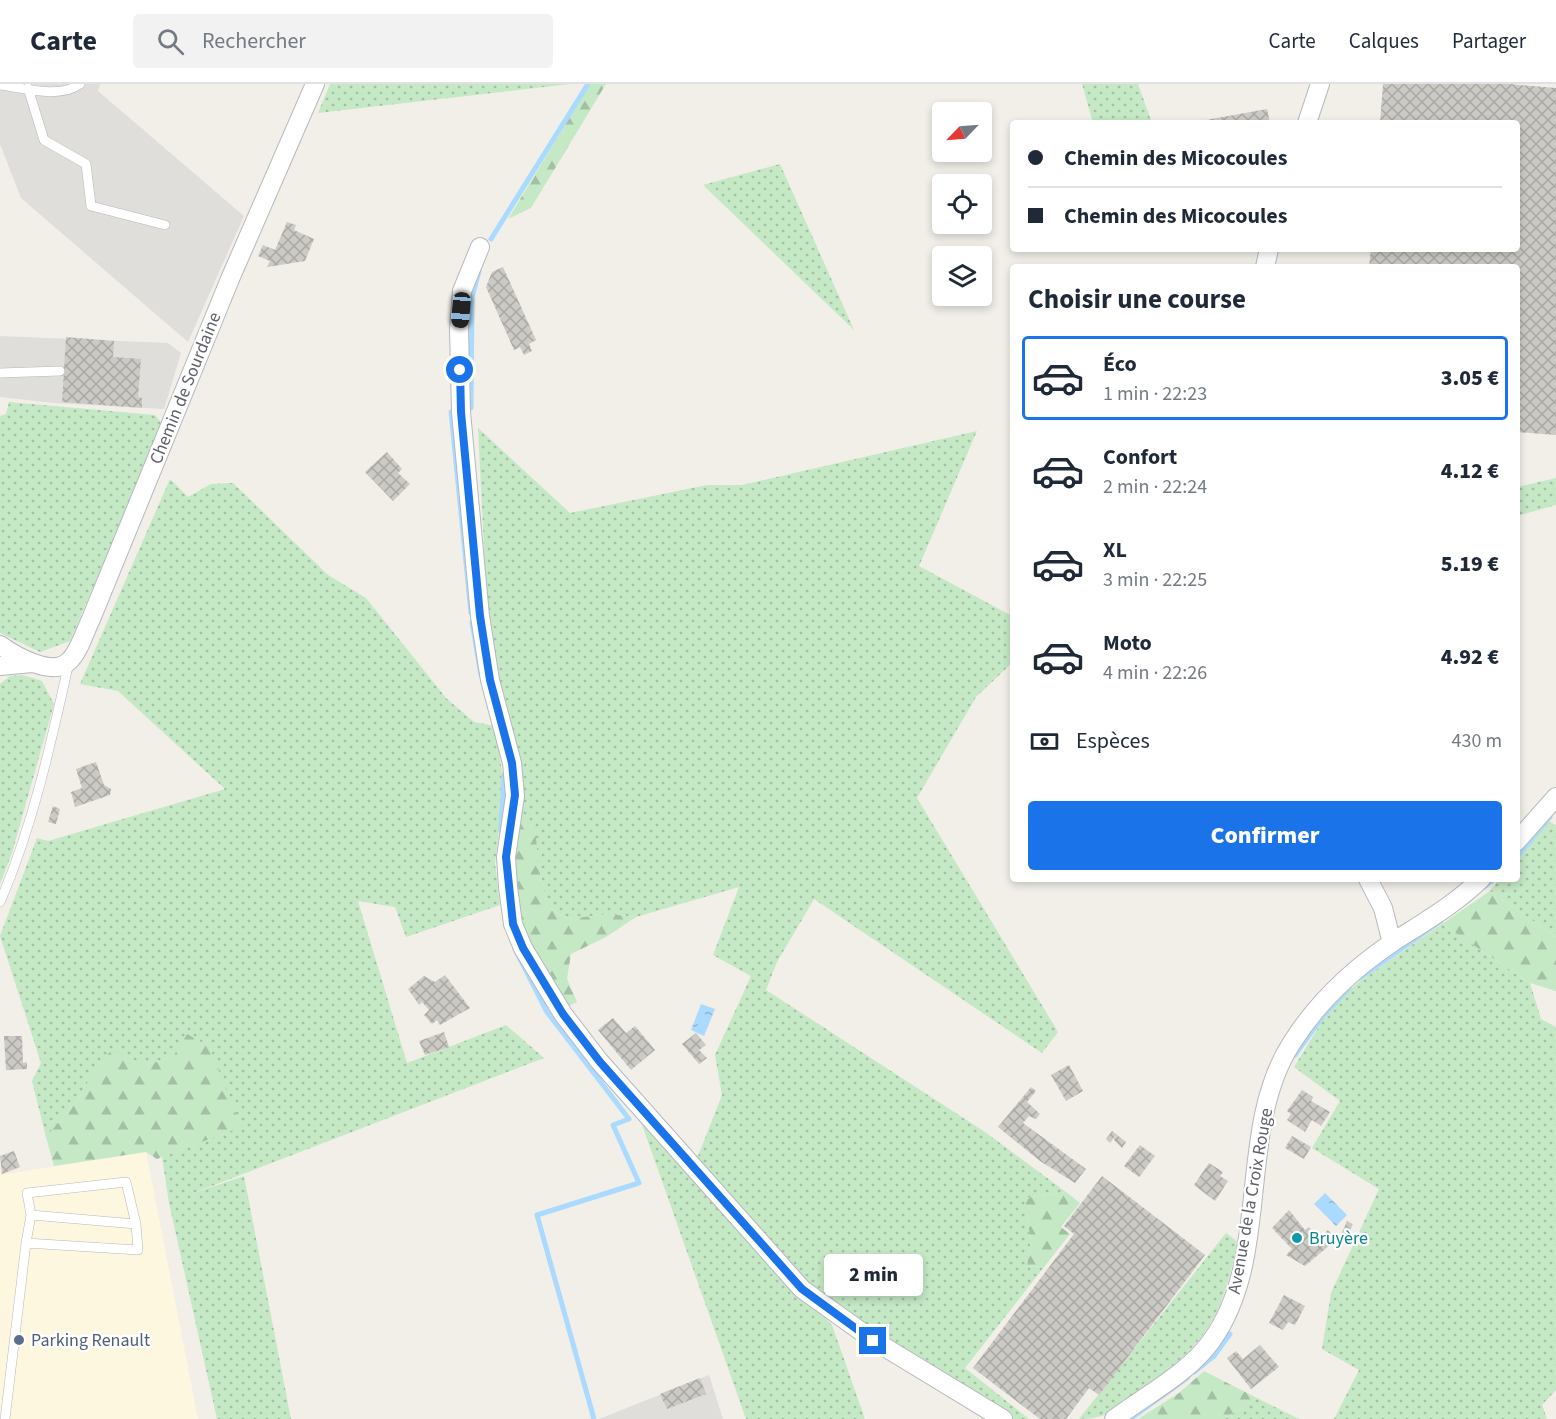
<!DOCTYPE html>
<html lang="fr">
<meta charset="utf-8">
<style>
body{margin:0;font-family:"Source Sans 3",sans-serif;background:#f2f2f3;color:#1f2937;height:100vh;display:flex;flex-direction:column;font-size:22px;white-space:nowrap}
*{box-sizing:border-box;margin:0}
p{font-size:20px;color:#747a83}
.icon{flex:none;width:33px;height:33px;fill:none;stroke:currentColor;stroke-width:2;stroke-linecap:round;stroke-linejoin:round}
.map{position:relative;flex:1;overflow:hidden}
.details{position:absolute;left:1010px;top:180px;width:510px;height:618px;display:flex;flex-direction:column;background:#fff;border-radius:6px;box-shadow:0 3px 9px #0003}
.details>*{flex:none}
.hud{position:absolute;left:1010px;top:36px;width:510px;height:132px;border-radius:6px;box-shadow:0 3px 9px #0003;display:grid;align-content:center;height:132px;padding:0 18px;background:#fff}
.needle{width:39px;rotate:245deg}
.tools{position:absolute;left:932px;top:18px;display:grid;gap:12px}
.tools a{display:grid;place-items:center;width:60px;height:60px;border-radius:6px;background:#fff;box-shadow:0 3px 9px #0003;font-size:30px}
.end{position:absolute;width:27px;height:27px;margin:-14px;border:8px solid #1a73e8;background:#fff;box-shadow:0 0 0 3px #fff}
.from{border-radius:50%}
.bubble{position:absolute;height:42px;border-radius:6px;background:#fff;box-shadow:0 3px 9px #0003;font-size:20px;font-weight:800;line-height:42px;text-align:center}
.car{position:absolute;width:18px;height:36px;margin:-18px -9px;border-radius:8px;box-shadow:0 0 4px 2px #0007;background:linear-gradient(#222 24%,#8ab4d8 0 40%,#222 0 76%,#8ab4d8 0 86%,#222 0)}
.hud b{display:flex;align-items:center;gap:21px;height:57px;font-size:22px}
.hud b+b{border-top:2px solid #e0e1e3}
.hud i{width:15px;height:15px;background:#1f2937}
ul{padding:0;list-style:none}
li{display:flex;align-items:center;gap:18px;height:84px;margin:0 12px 9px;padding:0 6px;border:3px solid transparent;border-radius:6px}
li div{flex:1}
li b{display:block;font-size:22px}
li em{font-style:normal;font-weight:800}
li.selected{border-color:#1a73e8}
li>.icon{width:54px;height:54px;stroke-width:1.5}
h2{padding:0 18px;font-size:27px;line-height:72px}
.pay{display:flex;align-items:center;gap:15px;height:66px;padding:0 18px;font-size:22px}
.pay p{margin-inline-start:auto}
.action{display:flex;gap:12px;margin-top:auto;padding:12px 18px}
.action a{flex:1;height:69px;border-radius:6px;background:#1a73e8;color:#fff;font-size:24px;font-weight:800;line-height:69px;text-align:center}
header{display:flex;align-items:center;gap:36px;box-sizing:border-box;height:84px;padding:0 30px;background:#fff;border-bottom:2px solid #e0e1e3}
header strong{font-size:28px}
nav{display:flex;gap:33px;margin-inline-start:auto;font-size:21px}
.search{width:420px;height:54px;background:#f2f2f3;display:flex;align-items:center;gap:15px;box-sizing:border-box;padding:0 21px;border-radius:6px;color:#747a83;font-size:22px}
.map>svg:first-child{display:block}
.commercial{fill:#fef7e0}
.industrial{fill:#e0deda}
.grass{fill:url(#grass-dots)}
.forest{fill:url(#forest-firs)}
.water{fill:url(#water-ripples)}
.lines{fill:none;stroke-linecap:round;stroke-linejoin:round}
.stream{stroke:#aadaff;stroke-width:5}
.building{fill:url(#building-cross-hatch)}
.lane-casing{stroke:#b5b8bc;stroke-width:10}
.street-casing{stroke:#b5b8bc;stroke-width:20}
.lane{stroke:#fff;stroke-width:9}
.street{stroke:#fff;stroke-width:18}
.route{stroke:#1a73e8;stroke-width:8}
.culture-dot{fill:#0f9aa8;stroke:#fff;stroke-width:2}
.service-dot{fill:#5c6f8a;stroke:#fff;stroke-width:2}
.labels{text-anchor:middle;stroke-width:4.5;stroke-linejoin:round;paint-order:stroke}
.street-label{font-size:18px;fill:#5f6368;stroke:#fff}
.culture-label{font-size:18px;fill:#0d838f;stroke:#fff;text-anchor:start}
.service-label{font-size:18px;fill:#4e5e75;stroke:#fff;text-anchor:start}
</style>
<header>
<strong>Carte</strong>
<div class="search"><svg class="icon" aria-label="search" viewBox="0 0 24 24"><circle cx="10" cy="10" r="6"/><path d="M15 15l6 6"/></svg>Rechercher</div>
<nav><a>Carte</a><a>Calques</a><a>Partager</a></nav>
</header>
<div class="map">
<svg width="1556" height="1335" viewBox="0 0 1556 1335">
<defs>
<pattern id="grass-dots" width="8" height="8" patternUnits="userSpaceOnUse" patternTransform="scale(1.5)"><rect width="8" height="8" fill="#c5e8c5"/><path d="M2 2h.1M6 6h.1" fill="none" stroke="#a3c0a4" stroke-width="1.8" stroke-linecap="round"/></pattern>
<pattern id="forest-firs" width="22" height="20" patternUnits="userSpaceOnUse" patternTransform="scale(1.5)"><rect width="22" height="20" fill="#c5e8c5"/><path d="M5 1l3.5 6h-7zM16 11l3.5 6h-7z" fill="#a3c0a4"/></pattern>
<pattern id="water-ripples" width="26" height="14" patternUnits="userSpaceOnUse" patternTransform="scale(1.5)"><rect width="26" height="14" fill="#aadaff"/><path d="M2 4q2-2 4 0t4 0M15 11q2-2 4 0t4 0" fill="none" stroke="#8eb4d2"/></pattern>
<pattern id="building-cross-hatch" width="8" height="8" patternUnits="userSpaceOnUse" patternTransform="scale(1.5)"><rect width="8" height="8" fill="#cccac5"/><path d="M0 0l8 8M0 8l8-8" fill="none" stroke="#a9a8a4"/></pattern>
</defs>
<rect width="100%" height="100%" fill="#f1efe8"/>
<!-- commercial -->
<path class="commercial" d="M146 1068 198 1335H0V1091Z"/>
<!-- industrial -->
<path class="industrial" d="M0 0H100L98 7 244 132 188 258 21 114 0 60Z
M0 252 168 259 181 269 164 325 54 319 0 313Z
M709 1291 723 1335H599Z"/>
<!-- grass -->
<path class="grass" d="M330 0H570L318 29Z
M1082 0H1138L1152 39H1093Z
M780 80 854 246 703 101Z
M9 318 155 331 163 341 70 557 40 568 0 549V332L6 330Z
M478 344 570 429 707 401H742L977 347 919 482 1012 532V579L976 613 917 714 1058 948 1042 969 814 815 777 878 766 906 985 1048 1066 1108 1026 1114V1130L1031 1156 1027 1182 1044 1183 965 1284 1029 1335H1011L844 1230 806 1196 696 1077 722 1011 715 971 751 892 713 871 739 803 636 833 609 830 567 835 547 822 540 789 516 735 489 564Z
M1556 394V421L1517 432V403Z
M170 395 188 413 211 400 233 399 328 491 366 514 446 614 474 638 496 642 504 705 495 779 500 821 406 853 395 823 358 817 407 979 506 941 544 974 191 1110 244 1092 291 1335H217L169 1119 162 1073 240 1043 173 973 146 981 101 975 77 1017 46 1053 32 997 41 979 0 852 37 754 48 757 225 705 118 607 80 600Z
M22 591 42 597 54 620 12 769 0 800V600L10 592Z
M1548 737 1556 741V853L1490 807 1499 795H1516L1517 775Z
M1442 840 1530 899 1541 935 1556 943V1306L1542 1321 1547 1335H1334L1359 1286 1322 1265 1331 1209 1379 1105 1312 1064 1340 1017 1294 983 1324 934 1356 900Z
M639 1032 787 1196 832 1241 865 1335H746Z
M1226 1149 1238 1158C1219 1240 1208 1257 1140 1307 1116 1324 1109 1335 1079 1335Z
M1257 1314 1299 1335H1224Z"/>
<!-- forest -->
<path class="forest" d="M590 0H606L531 124 508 135Z
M516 735 534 738 540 789 547 822 567 835 609 830 636 833 606 853 571 870 567 895 577 918 565 924C548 894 529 866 520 833 511 802 514 766 516 735Z
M1490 807 1556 853V907L1530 899 1442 840Z
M187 950 209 962 241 1043 157 1075 146 1068 54 1082 46 1053 77 1017 101 975 113 966 146 981 173 973Z
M1066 1108 1080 1119 1061 1143 1070 1150 1044 1183 1027 1182 1031 1156 1026 1130V1114Z
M1204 1287 1257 1314 1224 1335H1138L1179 1309Z"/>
<!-- water -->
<path class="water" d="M701 920 715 925 704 952 691 946Z
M1325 1109 1347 1131 1336 1142 1314 1120Z"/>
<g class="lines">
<!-- stream -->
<path class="stream" d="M491 155 588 0
M471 324 472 213 479 187
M451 328 471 529
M472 538 481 591
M501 747 504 691
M1516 774 1550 733
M1484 803 1494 795
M515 865 547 928 629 1035 613 1041 639 1099 537 1131 594 1335
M1360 894 1441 837
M1295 971 1323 932 1349 904
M1194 1288 1214 1272 1230 1250
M1130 1335 1187 1294"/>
</g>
<!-- building -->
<path class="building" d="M1383 0H1510L1556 4V351L1516 348V183H1369L1371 165H1516V39H1380Z
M1267 25 1270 39H1195V38Z
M287 138 296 141 294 146 314 155 305 177 267 183 270 177 258 172 263 161 275 166Z
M503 183 536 256 529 260 532 267 524 271 520 263 514 266 486 203 492 188Z
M66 253 114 257 113 273 141 275 138 313 142 314V324L62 318Z
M387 368 402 385 398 389 410 400 393 417 365 388Z
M96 678 104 701 111 705 110 711 75 723 71 708 82 704 76 685Z
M53 722 60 725 56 740 48 738Z
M445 891 470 924 440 941 437 936 432 940 424 931 429 926 422 918 419 921 408 905 424 892 435 898Z
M613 934 626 949 635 942 655 966 631 986 598 946Z
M444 948 449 963 425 971 419 957Z
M696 949 706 961 699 966 707 974 699 980 682 960Z
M4 952H22L23 979 27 978V985L6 986Z
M1069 981 1083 1007 1066 1017 1051 991Z
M1031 1003 1036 1007 1027 1018 1040 1030 1036 1035 1029 1032 1023 1039 1086 1085 1075 1099 1040 1077 998 1043Z
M1302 1006 1313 1013 1311 1017 1330 1028 1321 1042 1312 1036 1305 1048 1287 1036 1291 1030 1287 1027Z
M1112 1047 1126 1058 1122 1064 1114 1056 1116 1051 1110 1059 1106 1055Z
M1292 1052 1311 1063 1304 1075 1285 1064Z
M1140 1061 1155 1072 1139 1093 1124 1082Z
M14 1067 20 1083 2 1090 0 1072Z
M1209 1079 1223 1088 1220 1092 1228 1097 1215 1117 1194 1101Z
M1102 1092 1205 1171 1099 1311 1089 1304 1066 1335H1040L973 1284 1074 1150 1064 1142Z
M1289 1126 1305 1146 1309 1143 1314 1150 1311 1153 1315 1158 1328 1146 1337 1155 1305 1182 1286 1171 1292 1165 1272 1144Z
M1347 1137 1353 1140 1345 1156 1340 1153Z
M1284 1211 1305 1222 1295 1241 1288 1238 1283 1246 1269 1239Z
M1260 1261 1279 1283 1251 1305 1227 1274 1236 1267 1243 1275Z
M700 1294 706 1310 667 1325 660 1310Z"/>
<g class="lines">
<defs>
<path id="lane" d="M0 1C23 4 60 15 80 0
M28 4 44 56 86 80 91 122 165 141
M0 289 60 287
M0 818C33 742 51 659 69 578
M31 1131 27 1109 126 1098 136 1140
M5 1335 26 1159 138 1166 136 1140 31 1131 26 1159"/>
<path id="street" d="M1307 39 1320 0
M480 163 462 207 459 245 461 328 480 532 490 596 512 679 515 712 506 773 508 803 513 840 523 864 563 930 600 978 802 1205 873 1256 1003 1335
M1265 183 1269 165
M0 561C14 571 53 594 69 577 79 568 85 547 91 535L230 195 315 0
M0 582 32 579
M1516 758 1556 713
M1368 795 1383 824 1392 859
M1114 1335C1146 1311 1189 1289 1212 1256 1272 1172 1236 1047 1291 960 1316 920 1353 885 1393 858 1424 838 1454 821 1481 795"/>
</defs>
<!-- lane casing -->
<use href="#lane" class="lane-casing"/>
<!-- street casing -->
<use href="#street" class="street-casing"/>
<!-- lane -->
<use href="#lane" class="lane"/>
<!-- street -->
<use href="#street" class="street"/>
</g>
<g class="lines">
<!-- route -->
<path class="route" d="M460 286 461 328 480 532 490 596 512 679 515 711 506 773 513 840 523 864 563 930 600 978 802 1205 873 1257"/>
</g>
<!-- markers -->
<circle class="culture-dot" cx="1297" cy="1154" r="6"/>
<circle class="service-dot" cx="19" cy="1256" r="6"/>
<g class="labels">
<!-- street labels -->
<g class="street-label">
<text transform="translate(185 304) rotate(-68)" y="6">Chemin de Sourdaine</text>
<text transform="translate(1250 1117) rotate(-80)" y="6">Avenue de la Croix Rouge</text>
</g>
<!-- culture labels -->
<g class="culture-label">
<text x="1309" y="1160">Bruyère</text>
</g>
<!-- service labels -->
<g class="service-label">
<text x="31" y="1262">Parking Renault</text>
</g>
</g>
</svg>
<div class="tools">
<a><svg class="needle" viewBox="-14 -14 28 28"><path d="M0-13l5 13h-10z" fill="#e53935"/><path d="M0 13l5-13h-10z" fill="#747a83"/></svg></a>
<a><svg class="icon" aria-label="locate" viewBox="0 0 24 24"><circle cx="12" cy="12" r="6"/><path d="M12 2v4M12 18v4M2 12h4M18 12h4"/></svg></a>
<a><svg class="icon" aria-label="layers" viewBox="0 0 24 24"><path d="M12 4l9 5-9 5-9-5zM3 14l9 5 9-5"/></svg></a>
</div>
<i class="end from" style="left:460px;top:286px"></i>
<i class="end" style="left:873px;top:1257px"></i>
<div class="bubble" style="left:824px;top:1170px;width:99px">2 min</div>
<i class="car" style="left:461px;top:226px;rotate:185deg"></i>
<div class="hud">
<b><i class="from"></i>Chemin des Micocoules</b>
<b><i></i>Chemin des Micocoules</b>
</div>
<section class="details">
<h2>Choisir une course</h2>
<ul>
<li class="selected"><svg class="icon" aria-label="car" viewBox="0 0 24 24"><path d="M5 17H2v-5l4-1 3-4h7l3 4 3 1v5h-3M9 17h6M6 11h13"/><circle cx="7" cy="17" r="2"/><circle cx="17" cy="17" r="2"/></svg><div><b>Éco</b><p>1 min · 22:23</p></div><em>3.05 €</em></li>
<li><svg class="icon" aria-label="car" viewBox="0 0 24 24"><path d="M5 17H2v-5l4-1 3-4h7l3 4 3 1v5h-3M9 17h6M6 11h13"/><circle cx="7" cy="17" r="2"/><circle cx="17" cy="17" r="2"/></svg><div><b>Confort</b><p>2 min · 22:24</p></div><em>4.12 €</em></li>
<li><svg class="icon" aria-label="car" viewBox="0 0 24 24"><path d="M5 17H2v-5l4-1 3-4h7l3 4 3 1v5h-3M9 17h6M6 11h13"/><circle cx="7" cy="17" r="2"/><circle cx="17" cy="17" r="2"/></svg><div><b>XL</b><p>3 min · 22:25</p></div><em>5.19 €</em></li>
<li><svg class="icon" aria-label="car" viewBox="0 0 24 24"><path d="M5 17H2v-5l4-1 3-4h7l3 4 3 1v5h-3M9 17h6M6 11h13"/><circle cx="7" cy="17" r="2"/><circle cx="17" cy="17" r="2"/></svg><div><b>Moto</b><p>4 min · 22:26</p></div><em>4.92 €</em></li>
</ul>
<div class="pay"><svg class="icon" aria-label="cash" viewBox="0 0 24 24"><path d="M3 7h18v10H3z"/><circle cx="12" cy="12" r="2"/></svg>Espèces<p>430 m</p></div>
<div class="action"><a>Confirmer</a></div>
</section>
</div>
